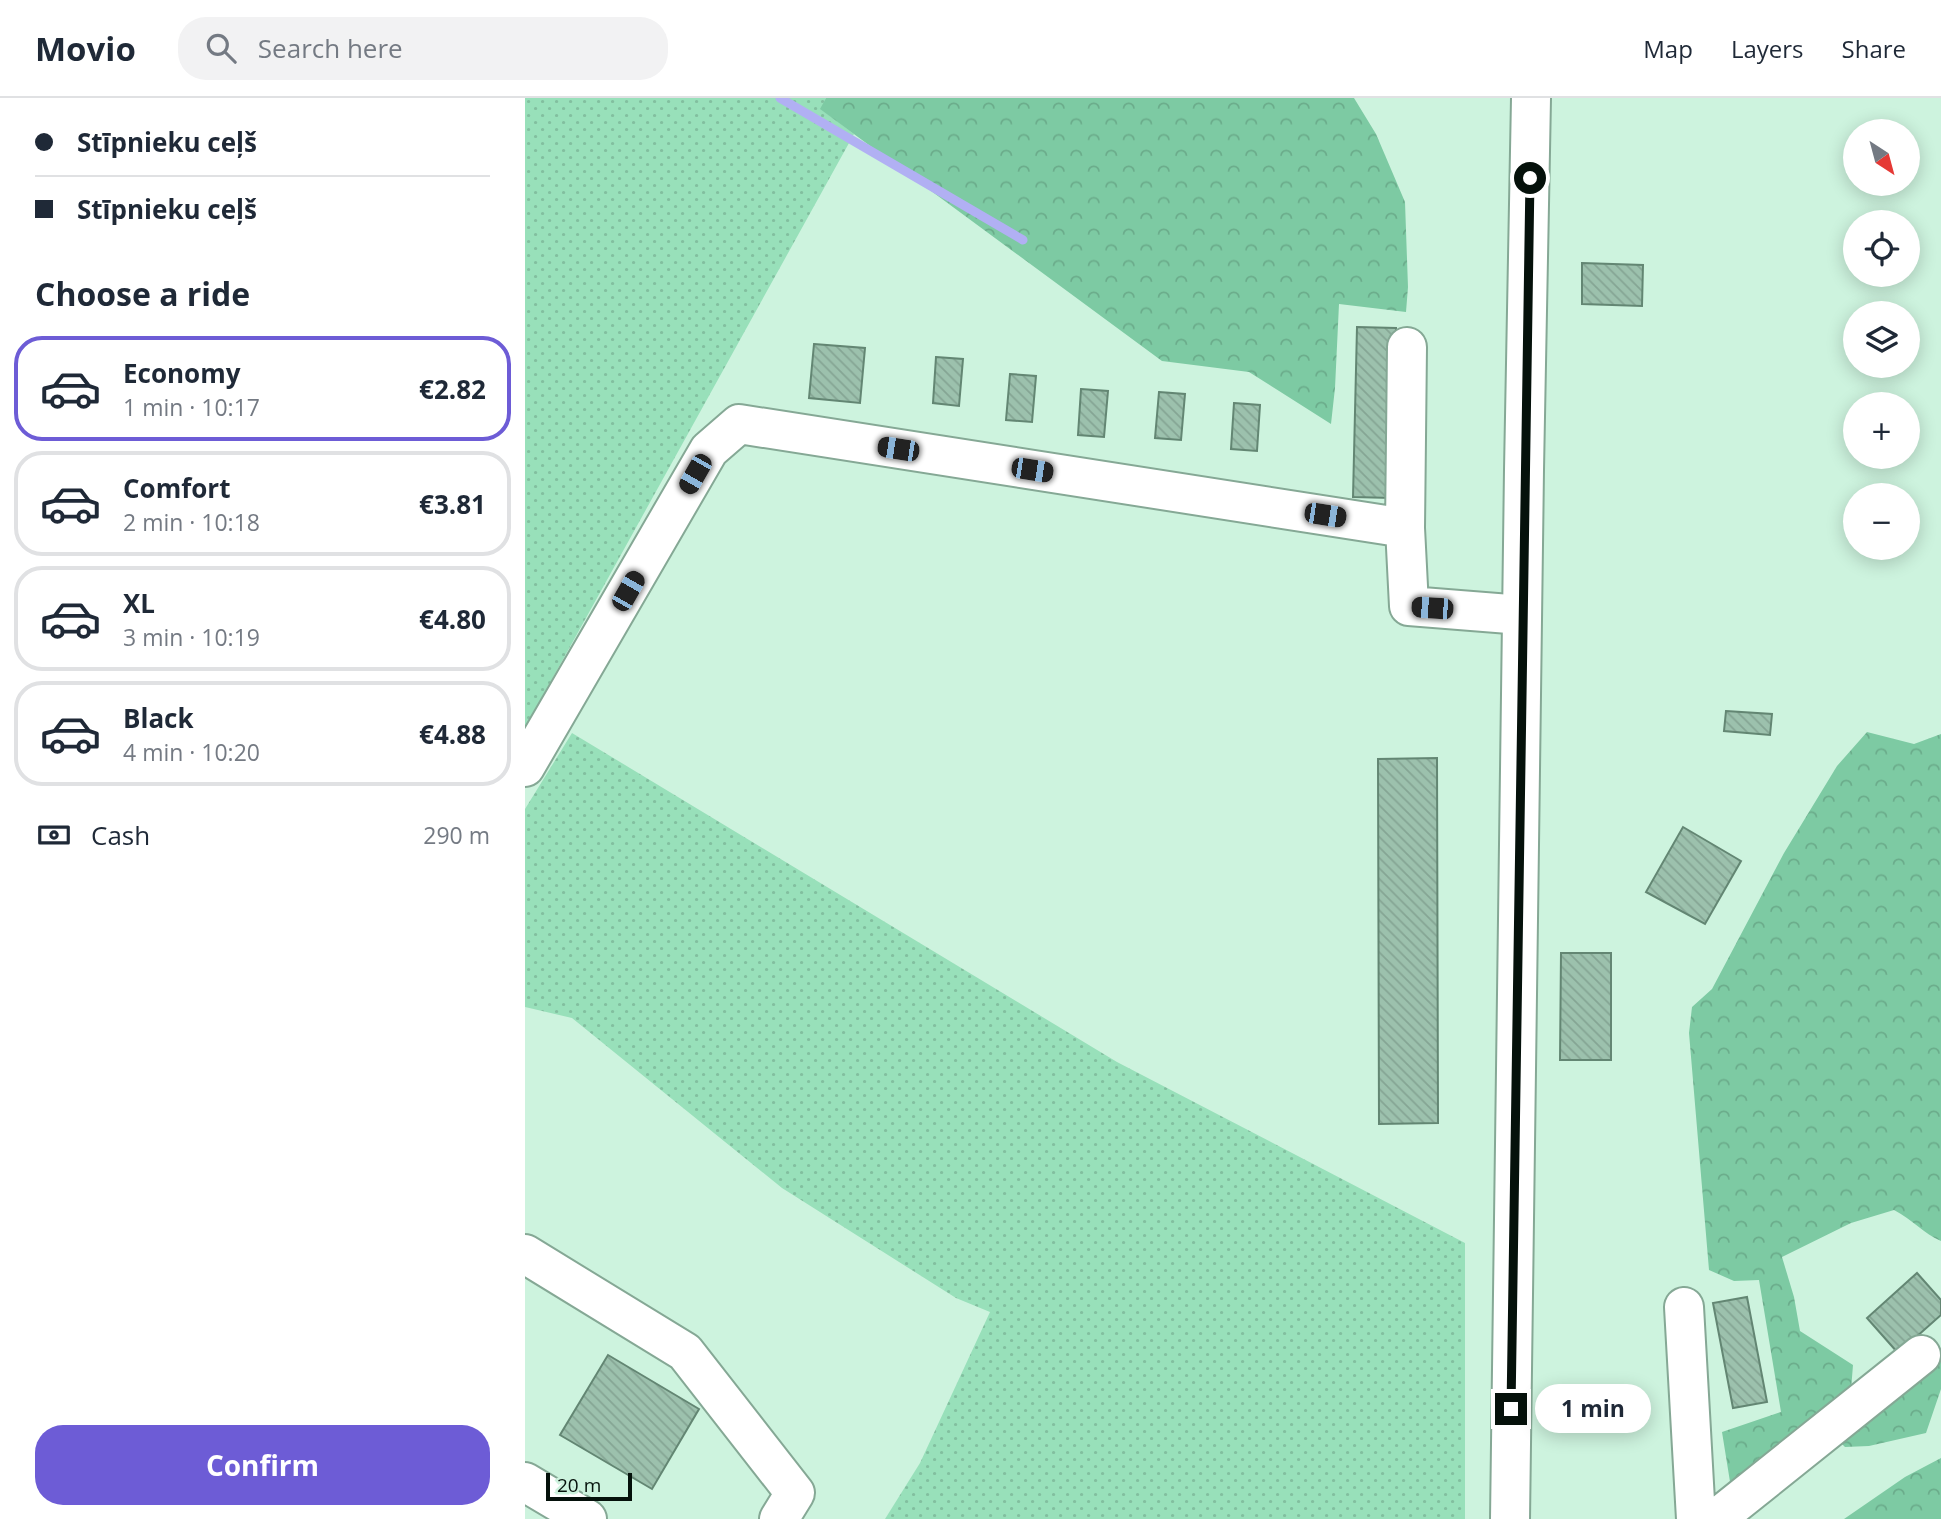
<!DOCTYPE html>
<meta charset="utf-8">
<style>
body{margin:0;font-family:"Open Sans",sans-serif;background:#f2f2f3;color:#1f2937;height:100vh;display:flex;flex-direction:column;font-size:26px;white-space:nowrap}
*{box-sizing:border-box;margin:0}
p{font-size:23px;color:#747a83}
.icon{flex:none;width:38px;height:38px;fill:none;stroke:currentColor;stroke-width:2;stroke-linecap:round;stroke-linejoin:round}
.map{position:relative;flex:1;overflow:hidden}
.drawer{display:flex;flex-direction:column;background:#fff;width:525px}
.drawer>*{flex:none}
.hud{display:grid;align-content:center;height:154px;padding:0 35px;background:#fff}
.needle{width:46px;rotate:144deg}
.buttons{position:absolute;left:1318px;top:21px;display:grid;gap:14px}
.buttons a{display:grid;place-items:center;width:77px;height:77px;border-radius:50%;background:#fff;box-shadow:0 4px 18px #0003;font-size:35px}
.scale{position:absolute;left:21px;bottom:18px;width:86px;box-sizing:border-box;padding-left:7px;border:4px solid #05110b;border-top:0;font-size:19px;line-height:24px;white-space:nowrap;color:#05110b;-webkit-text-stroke:5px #cdf3de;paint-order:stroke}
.end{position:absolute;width:32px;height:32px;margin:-16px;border:9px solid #05110b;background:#fff;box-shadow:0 0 0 4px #fff}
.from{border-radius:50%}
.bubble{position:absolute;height:49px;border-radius:24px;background:#fff;box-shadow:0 4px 18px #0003;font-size:23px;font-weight:700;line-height:49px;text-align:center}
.car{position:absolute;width:21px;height:42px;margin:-21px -10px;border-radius:9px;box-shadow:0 0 5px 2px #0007;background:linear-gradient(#222 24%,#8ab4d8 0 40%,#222 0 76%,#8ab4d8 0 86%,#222 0)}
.hud b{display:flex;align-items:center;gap:24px;height:66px;font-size:26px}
.hud b+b{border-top:2px solid #e0e1e3}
.hud i{width:18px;height:18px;background:#1f2937}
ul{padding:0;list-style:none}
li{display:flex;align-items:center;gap:21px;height:105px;margin:0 14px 10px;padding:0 21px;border:4px solid #e0e1e3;border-radius:28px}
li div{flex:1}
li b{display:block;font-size:26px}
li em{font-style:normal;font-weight:700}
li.current{border-color:#6d5cd6}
li>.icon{width:63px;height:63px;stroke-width:1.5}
h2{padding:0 35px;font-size:32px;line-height:84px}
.pay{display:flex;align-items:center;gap:18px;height:77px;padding:0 35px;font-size:26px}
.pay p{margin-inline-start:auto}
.button{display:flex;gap:14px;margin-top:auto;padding:14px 35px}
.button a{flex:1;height:80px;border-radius:28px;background:#6d5cd6;color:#fff;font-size:28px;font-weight:700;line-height:80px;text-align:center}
header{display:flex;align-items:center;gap:42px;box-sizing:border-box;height:98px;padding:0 35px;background:#fff;border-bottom:2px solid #e0e1e3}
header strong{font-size:33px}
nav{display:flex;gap:38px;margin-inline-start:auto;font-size:24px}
.search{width:490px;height:63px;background:#f2f2f3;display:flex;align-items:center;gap:18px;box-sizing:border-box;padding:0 24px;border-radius:28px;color:#747a83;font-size:26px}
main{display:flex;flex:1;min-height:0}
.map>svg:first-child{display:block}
.green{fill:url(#green-dots)}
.forest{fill:url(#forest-crowns)}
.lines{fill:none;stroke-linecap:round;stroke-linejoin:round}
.stream{stroke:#b1b0f3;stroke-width:9}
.building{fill:url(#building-back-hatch);stroke:#638673;stroke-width:2}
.minor-casing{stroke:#85a895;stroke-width:42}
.major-casing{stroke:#85a895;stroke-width:42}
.minor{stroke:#fff;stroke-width:38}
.major{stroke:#fff;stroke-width:38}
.route{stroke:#05110b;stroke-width:9}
</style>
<header>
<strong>Movio</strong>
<div class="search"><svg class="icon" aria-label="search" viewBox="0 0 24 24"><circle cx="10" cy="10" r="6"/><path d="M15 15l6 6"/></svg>Search here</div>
<nav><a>Map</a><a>Layers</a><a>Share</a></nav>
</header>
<main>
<section class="drawer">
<div class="hud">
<b><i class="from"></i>Stīpnieku ceļš</b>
<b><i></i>Stīpnieku ceļš</b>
</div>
<h2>Choose a ride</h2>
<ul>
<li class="current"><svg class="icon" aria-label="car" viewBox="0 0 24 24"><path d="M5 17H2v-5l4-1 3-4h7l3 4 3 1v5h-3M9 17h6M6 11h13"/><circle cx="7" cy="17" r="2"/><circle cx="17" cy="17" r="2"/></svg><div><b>Economy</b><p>1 min · 10:17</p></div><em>€2.82</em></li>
<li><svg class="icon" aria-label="car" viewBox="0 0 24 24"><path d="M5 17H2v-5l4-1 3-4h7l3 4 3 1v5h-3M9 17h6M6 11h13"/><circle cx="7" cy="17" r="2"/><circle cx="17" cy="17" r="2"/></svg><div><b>Comfort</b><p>2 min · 10:18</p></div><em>€3.81</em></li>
<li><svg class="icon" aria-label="car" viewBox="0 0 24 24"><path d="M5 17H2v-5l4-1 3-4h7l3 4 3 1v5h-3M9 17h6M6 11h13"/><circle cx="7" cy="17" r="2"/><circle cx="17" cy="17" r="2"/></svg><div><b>XL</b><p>3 min · 10:19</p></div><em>€4.80</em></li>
<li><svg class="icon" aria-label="car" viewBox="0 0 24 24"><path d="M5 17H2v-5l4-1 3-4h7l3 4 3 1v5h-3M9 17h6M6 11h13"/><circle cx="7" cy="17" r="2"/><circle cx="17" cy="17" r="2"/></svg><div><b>Black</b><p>4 min · 10:20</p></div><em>€4.88</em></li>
</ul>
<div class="pay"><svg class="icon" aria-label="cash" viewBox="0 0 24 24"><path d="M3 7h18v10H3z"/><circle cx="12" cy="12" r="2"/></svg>Cash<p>290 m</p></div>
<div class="button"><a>Confirm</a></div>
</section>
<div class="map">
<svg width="1416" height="1421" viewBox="0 0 1416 1421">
<defs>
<pattern id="green-dots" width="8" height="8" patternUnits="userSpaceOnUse" patternTransform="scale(1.75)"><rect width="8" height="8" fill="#98e0ba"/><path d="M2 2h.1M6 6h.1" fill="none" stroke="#82bf9f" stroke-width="1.8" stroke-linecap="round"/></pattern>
<pattern id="forest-crowns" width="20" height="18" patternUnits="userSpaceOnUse" patternTransform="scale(1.75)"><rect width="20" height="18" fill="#7dcaa3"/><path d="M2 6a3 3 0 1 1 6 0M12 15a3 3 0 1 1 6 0" fill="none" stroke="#6bac8b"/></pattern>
<pattern id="building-back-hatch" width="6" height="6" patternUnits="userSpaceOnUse" patternTransform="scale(1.75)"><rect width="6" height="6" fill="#9cc1ad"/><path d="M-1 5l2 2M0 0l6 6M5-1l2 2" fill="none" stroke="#85a594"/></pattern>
</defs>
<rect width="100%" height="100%" fill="#cdf3de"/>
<!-- green -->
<path class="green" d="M0 0H301L296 11 329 36 0 630Z
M47 635 592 964 940 1145V1421H360L395 1365 465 1214 431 1200 257 1090 47 920 0 909V711Z"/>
<!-- forest -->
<path class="forest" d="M301 0H829L851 36 880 104 883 189 881 214 814 206 810 290 806 326 724 274 637 263 295 11Z
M1342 634 1389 646 1416 636V1143C1399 1136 1387 1121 1369 1112L1326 1125 1257 1159 1269 1199 1275 1233 1328 1267 1326 1292 1206 1390 1197 1334 1256 1314 1234 1182 1209 1183 1184 1172 1164 935 1167 909 1187 891 1259 755 1312 668Z
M1416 1255V1291L1401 1335 1344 1348 1320 1349 1312 1341Z
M1416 1360V1421H1319L1380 1379Z"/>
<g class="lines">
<!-- stream -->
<path class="stream" d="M255 0 498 142"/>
</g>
<!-- building -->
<path class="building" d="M1057 165 1118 167 1117 208 1057 206Z
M832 229 871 230 867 400 828 399Z
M289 246 340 250 335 305 284 300Z
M411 259 438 261 434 308 408 305Z
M485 276 511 278 507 324 481 322Z
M556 291 583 293 579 339 553 337Z
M634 294 660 296 656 342 630 340Z
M709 305 735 307 732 353 706 351Z
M1201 613 1247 616 1245 637 1199 633Z
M912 660 913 1025 854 1026 853 661Z
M1158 729 1216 763 1180 826 1121 794Z
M1036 855H1086V962H1035Z
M1392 1175 1416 1202V1217L1373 1255 1342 1220Z
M1222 1199 1242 1304 1208 1310 1188 1205Z
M83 1257 174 1311 127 1391 35 1337Z"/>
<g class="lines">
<defs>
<path id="minor" d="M880 430 884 508 997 517
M0 669 184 352 214 326 880 430 882 249
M0 1156 160 1254 270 1395 254 1421
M1159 1209 1171 1421
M0 1384 62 1421
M1191 1421 1396 1257"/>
<path id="major" d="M985 1421 999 372 1006 0"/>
</defs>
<!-- minor casing -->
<use href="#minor" class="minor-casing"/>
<!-- major casing -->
<use href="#major" class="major-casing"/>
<!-- minor -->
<use href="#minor" class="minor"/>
<!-- major -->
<use href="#major" class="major"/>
</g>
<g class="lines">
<!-- route -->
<path class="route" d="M986 1311 1005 80"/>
</g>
</svg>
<div class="buttons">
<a><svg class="needle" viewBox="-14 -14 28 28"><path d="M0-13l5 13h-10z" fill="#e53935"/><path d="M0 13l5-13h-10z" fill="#747a83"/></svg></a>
<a><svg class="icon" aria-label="locate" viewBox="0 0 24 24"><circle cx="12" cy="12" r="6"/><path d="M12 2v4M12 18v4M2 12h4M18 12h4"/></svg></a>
<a><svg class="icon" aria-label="layers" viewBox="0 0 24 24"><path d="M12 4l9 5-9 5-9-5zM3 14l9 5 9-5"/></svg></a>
<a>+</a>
<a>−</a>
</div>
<div class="scale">20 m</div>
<i class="end from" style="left:1005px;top:80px"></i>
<i class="end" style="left:986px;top:1311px"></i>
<div class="bubble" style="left:1010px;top:1286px;width:116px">1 min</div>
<i class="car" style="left:373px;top:351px;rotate:279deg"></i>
<i class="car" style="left:507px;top:372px;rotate:99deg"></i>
<i class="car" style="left:170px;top:376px;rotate:210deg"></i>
<i class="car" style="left:800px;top:417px;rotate:99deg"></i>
<i class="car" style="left:103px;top:493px;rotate:30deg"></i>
<i class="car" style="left:907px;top:510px;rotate:274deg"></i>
</div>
</main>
